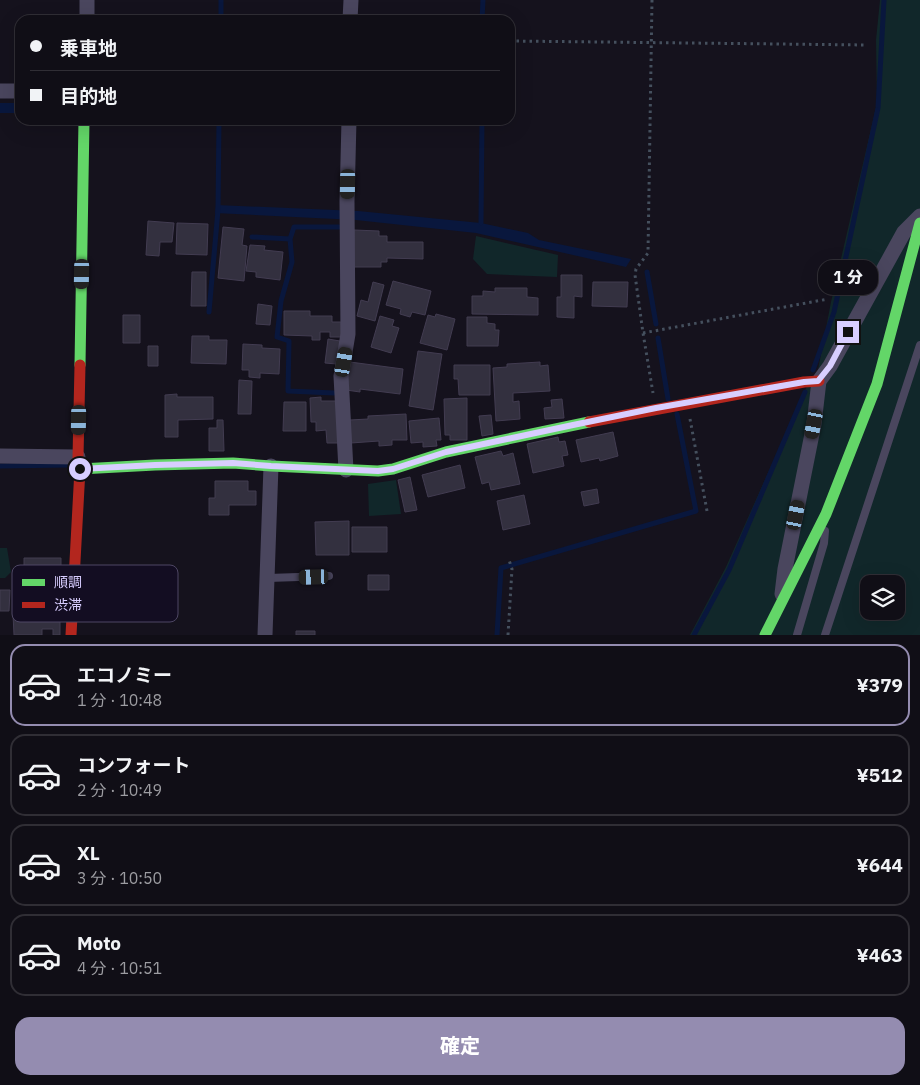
<!DOCTYPE html>
<html lang="ja">
<meta charset="utf-8">
<style>
body{margin:0;font-family:"IBM Plex Sans","Noto Sans JP",sans-serif;background:#19171f;color:#f1f3f6;height:100vh;display:flex;flex-direction:column;font-size:19px;white-space:nowrap}
*{box-sizing:border-box;margin:0}
p{font-size:16px;color:#9c9ca1}
.icon{flex:none;width:28px;height:28px;fill:none;stroke:currentColor;stroke-width:2;stroke-linecap:round;stroke-linejoin:round}
.map{position:relative;height:635px;overflow:hidden}
.details{display:flex;flex-direction:column;background:#100e16;flex:1}
.details>*{flex:none}
.banner{position:absolute;left:15px;top:15px;width:500px;height:110px;border-radius:15px;box-shadow:0 5px 20px #0002,0 0 0 1px #302e35;display:grid;align-content:center;height:110px;padding:0 15px;background:#100e16}
.fabs{position:absolute;left:860px;top:575px;display:grid;gap:10px}
.fabs a{display:grid;place-items:center;width:45px;height:45px;border-radius:10px;background:#100e16;box-shadow:0 5px 20px #0002,0 0 0 1px #302e35;font-size:25px}
.end{position:absolute;width:22px;height:22px;margin:-11px;border:6px solid #d8ceff;background:#111;box-shadow:0 0 0 2px #111}
.from{border-radius:50%}
.bubble{position:absolute;height:35px;border-radius:15px;background:#100e16;box-shadow:0 5px 20px #0002,0 0 0 1px #302e35;font-size:16px;font-weight:800;line-height:35px;text-align:center}
.car{position:absolute;width:15px;height:30px;margin:-15px -8px;border-radius:6px;box-shadow:0 0 4px 1px #0007;background:linear-gradient(#222 24%,#8ab4d8 0 40%,#222 0 76%,#8ab4d8 0 86%,#222 0)}
.banner b{display:flex;align-items:center;gap:18px;height:48px;font-size:19px}
.banner b+b{border-top:1px solid #302e35}
.banner i{width:12px;height:12px;background:#f1f3f6}
ul{padding:9px 0 0;list-style:none}
li{display:flex;align-items:center;gap:15px;height:82px;margin:0 10px 8px;padding:0 5px;border:2px solid #302e35;border-radius:15px}
li div{flex:1}
li b{display:block;font-size:19px}
li em{font-style:normal;font-weight:800}
li.on{border-color:#948cb0}
li>.icon{width:45px;height:45px;stroke-width:1.5}
.primary-button{display:flex;gap:10px;margin-top:auto;padding:10px 15px}
.primary-button a{flex:1;height:58px;border-radius:15px;background:#948cb0;color:#fff;font-size:20px;font-weight:800;line-height:58px;text-align:center}
.map>svg:first-child{display:block}
.green{fill:#11272a;fill-rule:evenodd}
.water{fill:#09173d}
.lines{fill:none;stroke-linecap:round;stroke-linejoin:round}
.stream{stroke:#09173d;stroke-width:5}
.building{fill:#33303f;stroke:#423c51}
.path{stroke:#45505e;stroke-width:3;stroke-dasharray:2.5 4;stroke-linecap:butt}
.lane{stroke:#4a465e;stroke-width:8}
.street{stroke:#4a465e;stroke-width:15}
.fast{stroke:#63d668;stroke-width:11}
.jam{stroke:#b3261e;stroke-width:11}
.route{stroke:#d8ceff;stroke-width:6}
.key{fill:#130d22;stroke:#4e4764;stroke-width:1}
.key-label{font-size:14px;fill:#d8ceff}
</style>
<div class="map">
<svg width="920" height="635" viewBox="0 0 920 635">
<rect width="100%" height="100%" fill="#15121d"/>
<!-- green -->
<path class="green" d="M880 0H920V635H690L726 567 805 390 818 370 831 302 877 103 876 40ZM869 584H896V611H869Z
M476 236 558 255 557 277 487 274 473 259Z
M396 480 401 514 369 516 368 484Z
M0 548H7L11 572 5 578H0Z"/>
<!-- water -->
<path class="water" d="M0 103H20V113H0Z
M216 205 358 211 481 223 528 233 539 240 631 259 626 267 476 233 356 220 215 213Z"/>
<g class="lines">
<!-- stream -->
<path class="stream" d="M221 0V20
M482 20 483 0
M481 223 482 120
M252 237 290 239
M647 272 656 324
M209 312 218 210 219 120
M658 338 668 399
M813 370 834 312 878 108 884 0
M334 393 288 391 289 341 277 337 281 301 292 262 290 239 294 227H339
M0 466 68 465
M497 635 501 568 696 511 677 414
M694 635 729 570 805 392"/>
</g>
<!-- building -->
<path class="building" d="M148 221 174 223 172 242H160L159 256 146 255Z
M177 223 208 224 207 255 176 254Z
M223 227 244 229 242 245 247 246 244 281 218 278Z
M354 230 379 231V236H387V242H423V259L387 258V262H381V267H354Z
M250 245 265 246 264 250 283 252 280 280 256 277V272L246 271Z
M192 272H206V306H191Z
M561 275H582V297L574 296V318L557 317V297H561Z
M393 281 431 291 425 315 412 312 410 317 400 314 401 309 386 305Z
M373 282 384 285 375 321 357 316 361 300 368 302Z
M593 282H628L627 307 592 306Z
M495 288H527V297L538 298V315L472 314V296H483V291L495 292Z
M258 304 272 306 270 325 256 324Z
M284 311H310V316H332V322H341V337H330V332H320V340H312V336L284 335Z
M436 314 455 319 447 350 420 343 428 315 435 317Z
M123 315H140V343H123Z
M380 316 394 320 392 326 399 328 391 353 371 347Z
M467 317H487V323L495 324V330H499L498 346H467Z
M192 336H209V340H227L226 364 191 363Z
M328 339 340 341 337 364 325 363Z
M243 344 262 345V348L280 349 279 374 260 373V378L249 377V370H242Z
M148 346H158V366H148Z
M418 351 442 354 433 410 409 406Z
M350 362 403 369 400 394 360 389V392L346 390Z
M540 362V366L548 365 550 391 513 393V402L519 401 520 419 496 421 493 368 507 367V364Z
M454 365H490V395H459L458 379H454Z
M239 380 252 381 251 414H238Z
M177 394V397H213V419L178 420V437H165V395Z
M321 397V401H337L339 443H327L326 430 316 431V422H311L310 398Z
M467 398V440H450V435H445L444 399Z
M562 399 564 418 545 419 544 408 552 407 551 400Z
M284 402H306V431H283Z
M406 414 407 440H392V445L379 446V441L351 443 350 420 368 419V416Z
M491 415 493 434 482 436 479 416Z
M439 418 441 440H436L437 446 423 447V442L411 443 409 421Z
M217 420H223L224 451H209V428H217Z
M613 432 618 456 600 461 599 458 581 462 576 440Z
M558 437 559 442 565 441 568 455 562 456 564 466 533 473 527 444Z
M501 451 503 456 513 453 520 484 491 490 489 482 482 484 475 457Z
M460 465 465 488 428 497 422 475Z
M410 477 417 510 405 512 398 480Z
M215 481H248V491H256V505H229V515H209V498H215Z
M597 489 599 503 584 506 581 492Z
M524 495 530 524 503 530 497 501Z
M349 521V555H316L315 522Z
M352 527H387V552H352Z
M24 558H61V584L28 583V569H24Z
M368 575H389V590H368Z
M0 590H10L9 611H0Z
M60 613V635H53V629H42V635H14L13 614Z
M296 631H315V635H296Z"/>
<g class="lines">
<!-- path -->
<path class="path" d="M652 0 648 253 636 269 635 275 643 333 653 393
M510 41 867 45
M643 333 828 299
M690 419 707 511
M508 635 512 569 509 560"/>
<!-- lane -->
<path class="lane" d="M268 578 329 576
M797 635 824 543 825 531
M825 635 920 345"/>
<!-- street -->
<path class="street" d="M87 0V20
M350 20 351 0
M0 91H20
M0 456 78 457
M346 470 341 376 348 334 347 201 349 120
M782 594 785 569 814 424 819 381 830 366 904 232 920 216
M265 635 271 466"/>
<!-- fast -->
<path class="fast" d="M80 365 84 120
M80 469 155 465 233 463 271 466 378 471 393 469 446 452 589 422
M765 635 826 514 877 384 920 223"/>
<!-- jam -->
<path class="jam" d="M589 422 804 382 819 381
M71 635 80 469 78 457 80 365"/>
</g>
<g class="lines">
<!-- route -->
<path class="route" d="M80 469 155 465 233 463 271 466 378 471 393 469 446 452 573 425 656 408 804 382 818 381 830 366 848 332"/>
</g>
<!-- legend -->
<rect x="12" y="565" width="166" height="57" rx="8" class="key"/>
<rect x="22" y="579" width="23" height="7" fill="#63d668"/>
<rect x="22" y="602" width="23" height="6" fill="#b3261e"/>
<g class="key-label">
<text x="54" y="587">順調</text>
<text x="54" y="610">渋滞</text>
</g>
</svg>
<div class="fabs">
<a><svg class="icon" aria-label="layers" viewBox="0 0 24 24"><path d="M12 4l9 5-9 5-9-5zM3 14l9 5 9-5"/></svg></a>
</div>
<i class="end from" style="left:80px;top:469px"></i>
<i class="end" style="left:848px;top:332px"></i>
<div class="bubble" style="left:818px;top:260px;width:60px">1 分</div>
<i class="car" style="left:348px;top:184px;rotate:181deg"></i>
<i class="car" style="left:82px;top:274px;rotate:181deg"></i>
<i class="car" style="left:344px;top:362px;rotate:10deg"></i>
<i class="car" style="left:79px;top:420px;rotate:181deg"></i>
<i class="car" style="left:814px;top:424px;rotate:191deg"></i>
<i class="car" style="left:796px;top:515px;rotate:11deg"></i>
<i class="car" style="left:314px;top:577px;rotate:268deg"></i>
<div class="banner">
<b><i class="from"></i>乗車地</b>
<b><i></i>目的地</b>
</div>
</div>
<section class="details">
<ul>
<li class="on"><svg class="icon" aria-label="car" viewBox="0 0 24 24"><path d="M5 17H2v-5l4-1 3-4h7l3 4 3 1v5h-3M9 17h6M6 11h13"/><circle cx="7" cy="17" r="2"/><circle cx="17" cy="17" r="2"/></svg><div><b>エコノミー</b><p>1 分 · 10:48</p></div><em>¥379</em></li>
<li><svg class="icon" aria-label="car" viewBox="0 0 24 24"><path d="M5 17H2v-5l4-1 3-4h7l3 4 3 1v5h-3M9 17h6M6 11h13"/><circle cx="7" cy="17" r="2"/><circle cx="17" cy="17" r="2"/></svg><div><b>コンフォート</b><p>2 分 · 10:49</p></div><em>¥512</em></li>
<li><svg class="icon" aria-label="car" viewBox="0 0 24 24"><path d="M5 17H2v-5l4-1 3-4h7l3 4 3 1v5h-3M9 17h6M6 11h13"/><circle cx="7" cy="17" r="2"/><circle cx="17" cy="17" r="2"/></svg><div><b>XL</b><p>3 分 · 10:50</p></div><em>¥644</em></li>
<li><svg class="icon" aria-label="car" viewBox="0 0 24 24"><path d="M5 17H2v-5l4-1 3-4h7l3 4 3 1v5h-3M9 17h6M6 11h13"/><circle cx="7" cy="17" r="2"/><circle cx="17" cy="17" r="2"/></svg><div><b>Moto</b><p>4 分 · 10:51</p></div><em>¥463</em></li>
</ul>
<div class="primary-button"><a>確定</a></div>
</section>
